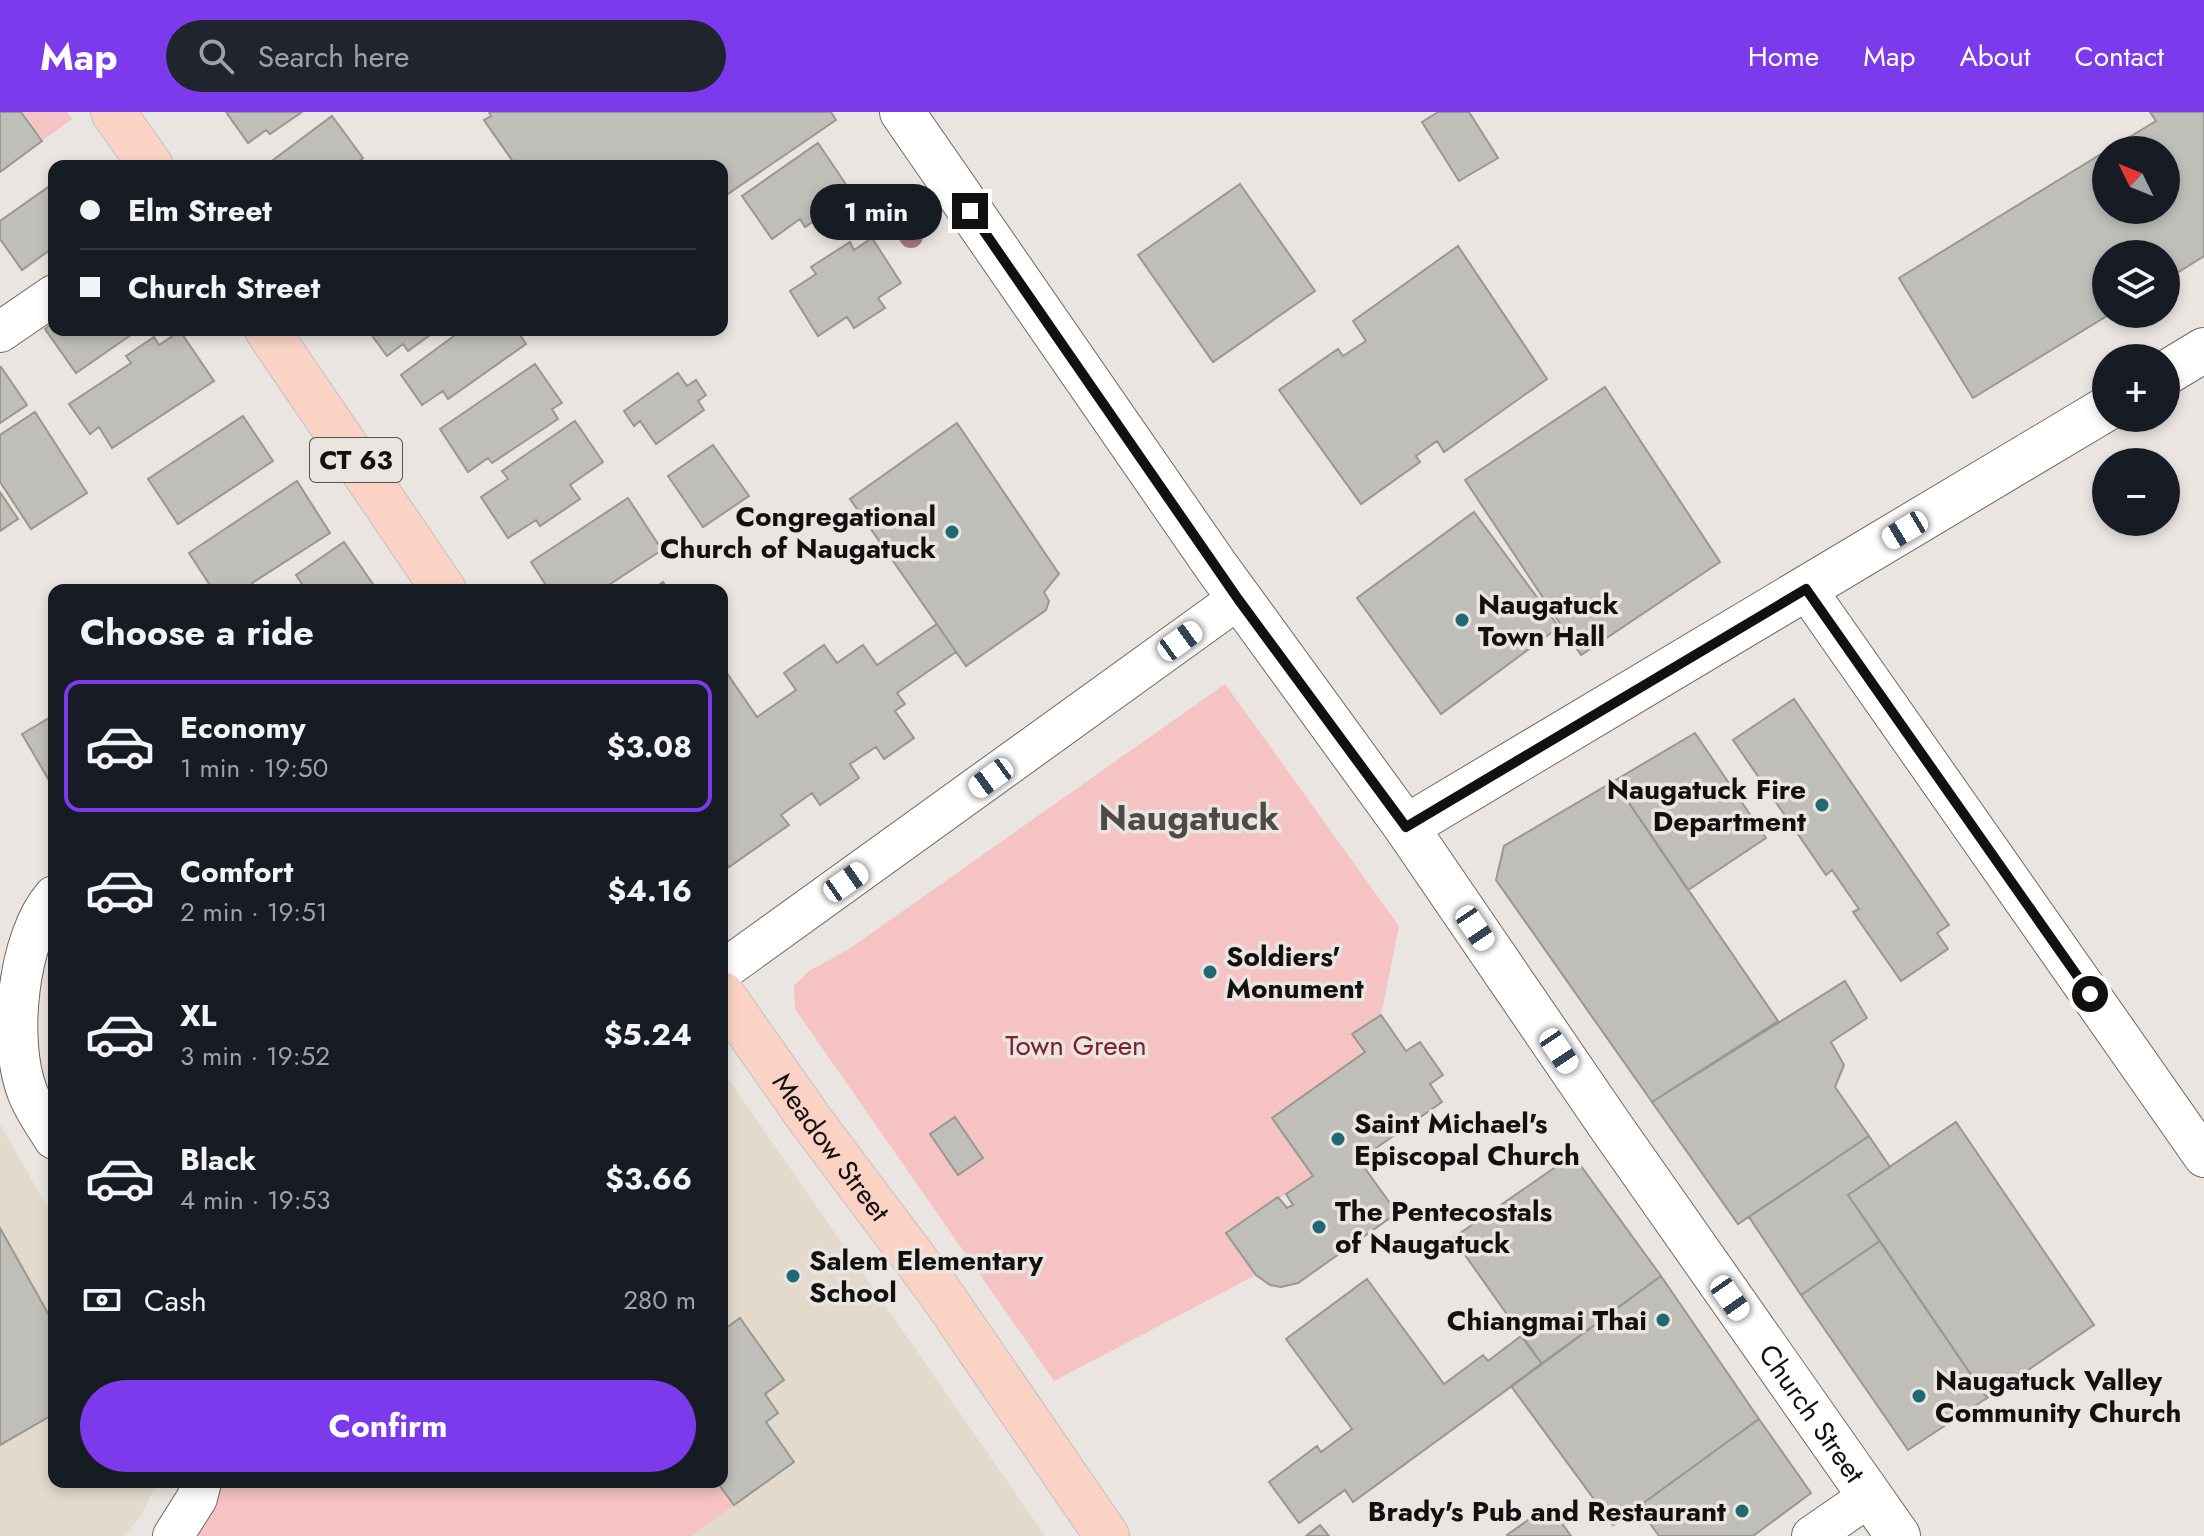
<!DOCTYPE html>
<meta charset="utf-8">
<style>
body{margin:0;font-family:Jost,sans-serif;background:#20242c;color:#f1f3f6;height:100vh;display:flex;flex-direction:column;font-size:30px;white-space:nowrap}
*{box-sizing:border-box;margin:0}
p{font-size:26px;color:#9ea1a6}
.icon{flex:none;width:44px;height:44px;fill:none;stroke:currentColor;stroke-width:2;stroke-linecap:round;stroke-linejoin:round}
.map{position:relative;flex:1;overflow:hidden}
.side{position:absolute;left:48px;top:472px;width:680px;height:904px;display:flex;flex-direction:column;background:#171b24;border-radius:16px;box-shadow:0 4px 12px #0003}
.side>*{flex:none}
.guide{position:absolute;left:48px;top:48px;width:680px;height:176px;border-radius:16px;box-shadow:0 4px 12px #0003;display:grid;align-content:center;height:176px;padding:0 32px;background:#171b24}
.needle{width:52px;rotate:313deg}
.buttons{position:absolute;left:2092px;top:24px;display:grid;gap:16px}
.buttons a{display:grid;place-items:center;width:88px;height:88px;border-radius:50%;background:#171b24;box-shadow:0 4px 12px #0003;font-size:40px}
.end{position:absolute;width:36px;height:36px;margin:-18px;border:10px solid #131110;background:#fff;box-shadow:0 0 0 4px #fff}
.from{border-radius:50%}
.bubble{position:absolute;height:56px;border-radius:28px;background:#171b24;box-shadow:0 4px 12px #0003;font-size:26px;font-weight:700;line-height:56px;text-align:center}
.car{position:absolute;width:24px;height:48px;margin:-24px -12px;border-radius:10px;box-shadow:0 0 6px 2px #0007;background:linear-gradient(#fff 24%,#345 0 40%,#fff 0 76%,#345 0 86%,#fff 0)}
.guide b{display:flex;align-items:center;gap:28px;height:76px;font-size:30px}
.guide b+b{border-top:2px solid #363941}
.guide i{width:20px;height:20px;background:#f1f3f6}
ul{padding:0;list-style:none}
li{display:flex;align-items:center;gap:24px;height:132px;margin:0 16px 12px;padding:0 16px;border:4px solid transparent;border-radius:16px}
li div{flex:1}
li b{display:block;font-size:30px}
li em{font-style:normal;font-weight:700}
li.active{border-color:#7c3aed}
li>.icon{width:72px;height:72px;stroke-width:1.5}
h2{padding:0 32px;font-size:36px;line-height:96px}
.pay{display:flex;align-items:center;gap:20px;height:88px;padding:0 32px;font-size:30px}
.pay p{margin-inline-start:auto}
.primary-button{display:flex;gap:16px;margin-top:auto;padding:16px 32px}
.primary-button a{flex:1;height:92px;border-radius:48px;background:#7c3aed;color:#fff;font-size:32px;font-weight:700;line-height:92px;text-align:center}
header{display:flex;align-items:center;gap:48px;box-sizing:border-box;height:112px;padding:0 40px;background:#7c3aed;color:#fff}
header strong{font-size:38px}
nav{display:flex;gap:44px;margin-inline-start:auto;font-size:28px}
.search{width:560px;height:72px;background:#20242c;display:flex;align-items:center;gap:20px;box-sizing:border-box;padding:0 28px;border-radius:44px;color:#9ea1a6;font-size:30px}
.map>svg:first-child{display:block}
.built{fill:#e3d9cd}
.green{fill:#f5c3c4}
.building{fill:#bfbeb8;stroke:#989790;stroke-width:2}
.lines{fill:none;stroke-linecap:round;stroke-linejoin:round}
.minor-casing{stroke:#6e6965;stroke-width:42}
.tertiary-casing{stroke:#6e6965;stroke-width:46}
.primary-casing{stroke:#c2c1c1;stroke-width:46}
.minor{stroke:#fff;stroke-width:40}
.tertiary{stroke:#fff;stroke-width:44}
.primary{stroke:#fad3c4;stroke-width:44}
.tree{fill:#ae7a7f}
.route{stroke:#131110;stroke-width:10}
.poi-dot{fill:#1e6972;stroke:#eae5e0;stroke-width:3}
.labels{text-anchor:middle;stroke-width:7;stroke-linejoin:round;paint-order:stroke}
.shield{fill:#eae5e0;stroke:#54514e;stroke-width:2}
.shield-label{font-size:26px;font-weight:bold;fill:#131110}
.poi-label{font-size:28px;font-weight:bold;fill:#131110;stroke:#eae5e0;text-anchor:start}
.park-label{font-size:28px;fill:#7d2230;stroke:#eae5e0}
.street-label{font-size:28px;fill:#131110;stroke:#eae5e0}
.district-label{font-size:36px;font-weight:bold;fill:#4e4a45;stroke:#eae5e0}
</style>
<header>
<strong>Map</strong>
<div class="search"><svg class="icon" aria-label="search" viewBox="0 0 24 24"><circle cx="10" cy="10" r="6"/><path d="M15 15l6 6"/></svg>Search here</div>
<nav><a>Home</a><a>Map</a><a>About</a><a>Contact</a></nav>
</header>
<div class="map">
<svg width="2204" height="1424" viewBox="0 0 2204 1424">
<rect width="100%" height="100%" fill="#eae5e0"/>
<!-- built -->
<path class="built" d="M722 958 1045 1424H669L722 1370Z
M0 1012 54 1107V1370H157L142 1402 125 1424H0Z"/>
<!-- green -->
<path class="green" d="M23 0H67L72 7 43 28Z
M1225 572 1399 814 1381 903 1353 922 1365 940 1272 1006 1313 1064 1227 1121 1256 1163 1054 1269 795 897 794 874 809 859 849 837Z
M214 1370H717L734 1393 692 1424H198L210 1401Z"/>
<!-- building -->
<path class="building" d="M0 0H21L42 29 0 60Z
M226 0H302L270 22 266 18 248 31Z
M489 0H831L836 8 722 86V54H516L484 8 491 4Z
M1438 0H1469L1498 46 1459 69 1422 10Z
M2150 0H2204V144L2166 168V142H2106V202H2110L1973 286 1899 166 2106 39V98H2166V38H2108L2156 9Z
M332 4 363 46 352 54H265Z
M818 31 847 74 834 84 839 92 805 115 800 107 772 127 742 84Z
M54 71V135L22 158 0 127V109Z
M1240 72 1315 179 1213 250 1138 143Z
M872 126 901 171 878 186 885 196 854 216 847 205 818 224 790 179 816 162 811 155 850 130 854 138Z
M1458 134 1547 267 1444 340 1437 329 1416 344 1420 350 1361 392 1279 278 1338 237 1343 244 1366 229 1353 209Z
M54 210V218H138L76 261 45 217Z
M368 218H437L408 239 403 232 387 244Z
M462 218H526L520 223 526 232 448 287 443 279 422 293 401 263Z
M180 219 214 269 112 336 99 315 90 322 69 292 131 251 126 244 154 225 159 233Z
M535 252 562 291 552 297 558 307 492 351 488 346 468 360 440 317Z
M1 255 27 293 0 311V256Z
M678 261 687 274 696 268 706 283 698 289 704 298 656 332 640 309 634 314 624 299Z
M1605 275 1720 450 1581 543 1465 368Z
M35 300 87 381 31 417 0 370V323Z
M243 304 273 349 178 412 148 367Z
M575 309 603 350 570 373 580 387 540 414 536 408 508 426 481 385 508 367 502 359Z
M957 311 1059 462 1044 480 1049 489 1046 498 966 554 850 387Z
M713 333 749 384 703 415 668 364Z
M297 369 330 421 252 471 257 478H213L189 441Z
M0 380 18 407 0 419Z
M628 386 662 438 601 478H549L531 450Z
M1474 400 1559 515 1441 602 1357 486Z
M344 430 377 478H306L296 463Z
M663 470 669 478H652Z
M937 512 956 540 897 581 905 592 895 599 914 626 884 647 876 635 850 652 859 666 820 693 812 681 781 703 789 713 729 755 722 745V554L757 605 796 578 784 561 824 533 837 551 863 533 877 553Z
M1794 587 1949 813 1937 821 1948 837 1901 869 1853 800 1859 797 1832 758 1826 763 1733 628Z
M54 603V677L22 622Z
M1695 621 1766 726 1688 778 1614 669Z
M1614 669 1778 909 1652 990 1496 768 1504 734Z
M1845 869 1867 906 1831 930 1844 953 1835 975 1869 1024 1738 1112 1652 990Z
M1381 903 1406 939 1420 930 1443 963 1430 972 1442 990 1359 1048 1397 1101 1298 1171 1281 1175 1270 1173 1256 1163 1226 1121 1278 1085 1287 1096 1293 1093 1286 1082 1313 1064 1272 1006 1365 940 1352 922Z
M955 1005 983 1046 958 1063 930 1022Z
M1956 1010 2094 1213 1987 1286 1848 1083Z
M1869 1024 1890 1055 1848 1083 1880 1129 1801 1183 1749 1105Z
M1573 1043 1661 1164 1542 1252 1453 1126Z
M0 1116 54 1212V1302L0 1333Z
M1880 1129 1987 1286 1908 1338 1801 1183Z
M1661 1164 1759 1307 1613 1413 1511 1274Z
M1367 1167 1444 1272 1483 1243 1488 1249 1521 1224 1542 1252 1353 1390 1345 1378 1299 1411 1269 1370 1317 1334 1321 1340 1352 1317 1286 1227Z
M740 1206 784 1268 765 1282 778 1301 766 1310 794 1350 734 1393 717 1370H722V1219Z
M1759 1307 1811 1381 1753 1424H1659L1638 1395Z
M1549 1393 1571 1424H1508L1507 1423Z
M1320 1413 1329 1424H1306Z"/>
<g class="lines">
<defs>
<path id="minor" d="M0 220 54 183
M1806 477 2204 1045
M54 784C17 826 8 929 27 979 33 996 45 1012 54 1027
M722 859 1238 487
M173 1424 197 1386 201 1370
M1812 1424 1870 1384"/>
<g id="tertiary">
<path id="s1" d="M902 0 1216 454 1406 715 1609 1012 1898 1424"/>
<path d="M2166 261 2204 238"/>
<path d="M1406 715 2106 297"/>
</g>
<g id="primary">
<path d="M113 0 151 54"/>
<path d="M267 218 444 478"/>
<path id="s2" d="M722 882 809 1006 939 1179 1107 1424"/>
</g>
</defs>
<!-- minor casing -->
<use href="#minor" class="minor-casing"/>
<!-- tertiary casing -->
<use href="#tertiary" class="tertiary-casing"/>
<!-- primary casing -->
<use href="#primary" class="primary-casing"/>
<!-- minor -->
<use href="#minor" class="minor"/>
<!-- tertiary -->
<use href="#tertiary" class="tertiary"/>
<!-- primary -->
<use href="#primary" class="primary"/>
</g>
<!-- trees -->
<circle class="tree" cx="911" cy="124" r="12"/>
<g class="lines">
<!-- route -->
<path class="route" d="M970 99 1238 487 1406 715 1806 477 2090 882"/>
</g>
<!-- markers -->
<g class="poi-dot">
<circle cx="952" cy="420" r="8"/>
<circle cx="1462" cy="508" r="8"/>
<circle cx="1822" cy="693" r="8"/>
<circle cx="1210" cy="860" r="8"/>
<circle cx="1338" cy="1027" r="8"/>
<circle cx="1319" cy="1115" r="8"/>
<circle cx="793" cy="1164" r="8"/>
<circle cx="1663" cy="1208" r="8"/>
<circle cx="1919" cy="1284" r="8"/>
<circle cx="1742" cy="1399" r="8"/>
</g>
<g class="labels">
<!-- shield labels -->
<rect class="shield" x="310" y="326" width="92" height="44" rx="6"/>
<g class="shield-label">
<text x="356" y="357">CT 63</text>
</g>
<!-- poi labels -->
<g class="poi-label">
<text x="936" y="414" text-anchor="end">Congregational<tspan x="936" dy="32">Church of Naugatuck</tspan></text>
<text x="1478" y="502">Naugatuck<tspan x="1478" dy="32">Town Hall</tspan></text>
<text x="1806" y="687" text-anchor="end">Naugatuck Fire<tspan x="1806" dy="32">Department</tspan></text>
<text x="1226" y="854">Soldiers'<tspan x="1226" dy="32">Monument</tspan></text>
<text x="1354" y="1021">Saint Michael's<tspan x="1354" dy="32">Episcopal Church</tspan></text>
<text x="1335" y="1109">The Pentecostals<tspan x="1335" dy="32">of Naugatuck</tspan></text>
<text x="809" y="1158">Salem Elementary<tspan x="809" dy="32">School</tspan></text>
<text x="1647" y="1218" text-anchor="end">Chiangmai Thai</text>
<text x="1935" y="1278">Naugatuck Valley<tspan x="1935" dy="32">Community Church</tspan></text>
<text x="1726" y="1409" text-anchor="end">Brady's Pub and Restaurant</text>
</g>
<!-- park labels -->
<g class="park-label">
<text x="1076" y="943">Town Green</text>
</g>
<!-- street labels -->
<g class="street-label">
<text dy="10" stroke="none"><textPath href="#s2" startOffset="188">Meadow Street</textPath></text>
<text dy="10" stroke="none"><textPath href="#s1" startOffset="1588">Church Street</textPath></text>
</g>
<!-- district labels -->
<g class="district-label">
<text x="1189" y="718">Naugatuck</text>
</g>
</g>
</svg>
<div class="buttons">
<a><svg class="needle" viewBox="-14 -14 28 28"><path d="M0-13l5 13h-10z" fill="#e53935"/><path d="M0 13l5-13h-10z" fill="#9ea1a6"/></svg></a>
<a><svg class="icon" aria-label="layers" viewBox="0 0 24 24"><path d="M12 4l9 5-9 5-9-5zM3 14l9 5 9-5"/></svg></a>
<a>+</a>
<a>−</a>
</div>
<i class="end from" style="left:2090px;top:882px"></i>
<i class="end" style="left:970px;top:99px"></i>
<div class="bubble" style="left:810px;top:72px;width:132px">1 min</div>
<i class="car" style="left:1905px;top:418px;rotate:239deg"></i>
<i class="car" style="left:1180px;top:529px;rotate:54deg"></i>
<i class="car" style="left:991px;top:666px;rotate:234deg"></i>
<i class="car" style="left:846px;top:770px;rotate:55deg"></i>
<i class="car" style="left:1475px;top:816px;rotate:146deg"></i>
<i class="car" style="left:1559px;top:939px;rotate:146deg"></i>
<i class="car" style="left:1730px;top:1186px;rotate:145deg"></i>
<div class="guide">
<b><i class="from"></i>Elm Street</b>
<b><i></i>Church Street</b>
</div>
<section class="side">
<h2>Choose a ride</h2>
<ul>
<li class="active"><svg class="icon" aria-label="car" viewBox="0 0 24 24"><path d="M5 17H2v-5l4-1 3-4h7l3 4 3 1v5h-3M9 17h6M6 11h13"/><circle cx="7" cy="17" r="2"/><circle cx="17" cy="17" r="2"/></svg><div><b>Economy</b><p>1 min · 19:50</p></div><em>$3.08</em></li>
<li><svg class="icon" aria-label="car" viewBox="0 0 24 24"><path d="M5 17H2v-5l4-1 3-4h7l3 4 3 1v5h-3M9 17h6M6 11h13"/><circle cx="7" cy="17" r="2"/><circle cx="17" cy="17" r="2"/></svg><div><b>Comfort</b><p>2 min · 19:51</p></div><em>$4.16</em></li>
<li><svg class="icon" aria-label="car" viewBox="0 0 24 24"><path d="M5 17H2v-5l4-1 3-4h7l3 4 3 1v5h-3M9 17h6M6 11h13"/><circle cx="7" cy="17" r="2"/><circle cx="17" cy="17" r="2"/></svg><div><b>XL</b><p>3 min · 19:52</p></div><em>$5.24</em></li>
<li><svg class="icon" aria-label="car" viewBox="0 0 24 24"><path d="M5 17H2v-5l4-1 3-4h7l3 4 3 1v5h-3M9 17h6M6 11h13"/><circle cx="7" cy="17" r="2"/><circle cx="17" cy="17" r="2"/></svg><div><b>Black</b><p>4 min · 19:53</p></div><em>$3.66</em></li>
</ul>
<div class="pay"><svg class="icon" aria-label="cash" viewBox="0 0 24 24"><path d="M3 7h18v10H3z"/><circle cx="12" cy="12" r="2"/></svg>Cash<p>280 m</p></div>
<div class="primary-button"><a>Confirm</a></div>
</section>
</div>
